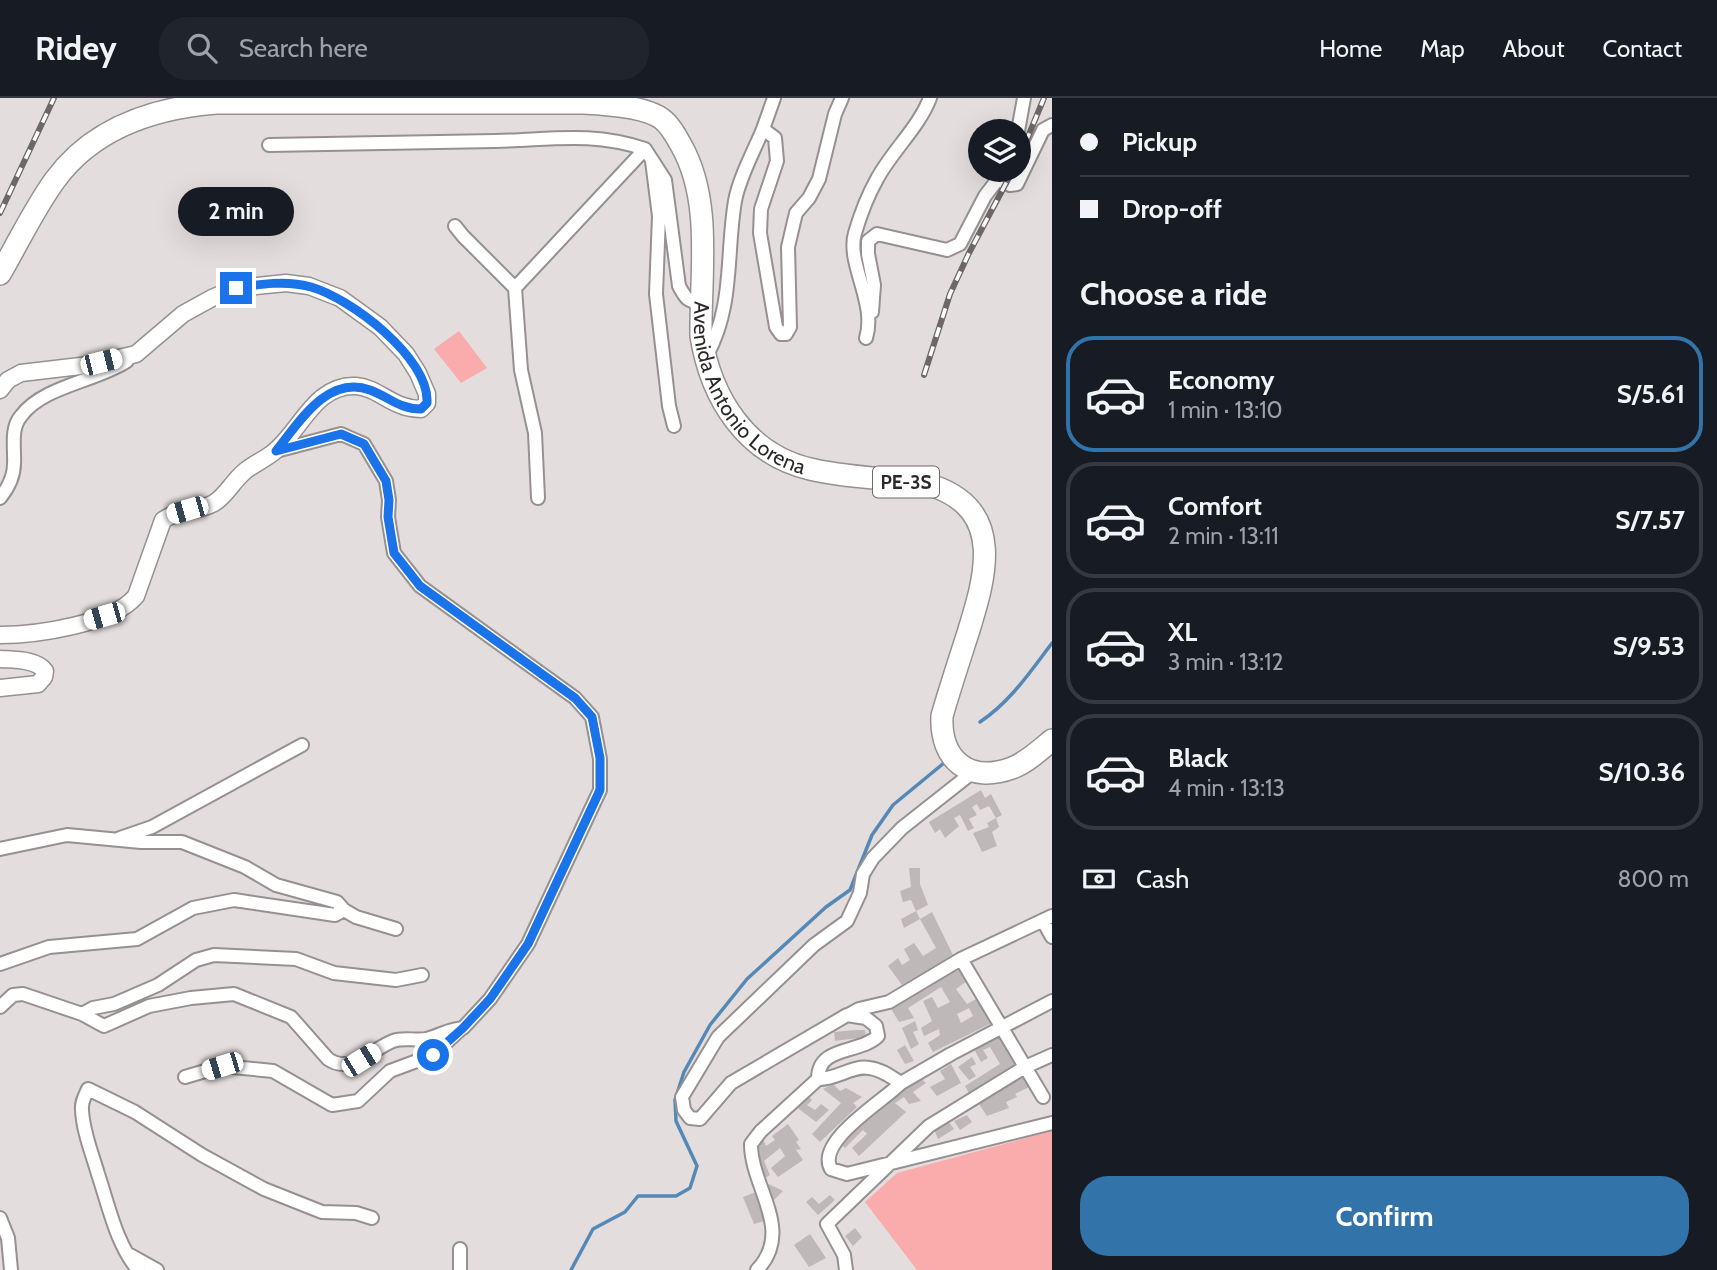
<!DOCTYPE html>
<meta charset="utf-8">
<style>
body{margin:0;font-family:Cabin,sans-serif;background:#20242c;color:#f1f3f6;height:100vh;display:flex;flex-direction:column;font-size:26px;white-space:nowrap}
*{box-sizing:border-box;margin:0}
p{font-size:23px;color:#9ea1a6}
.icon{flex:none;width:38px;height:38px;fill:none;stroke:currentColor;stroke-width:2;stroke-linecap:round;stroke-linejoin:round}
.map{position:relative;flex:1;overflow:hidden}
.details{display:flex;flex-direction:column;background:#171b24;width:665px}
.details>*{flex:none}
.guide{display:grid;align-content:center;height:154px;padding:0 28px;background:#171b24}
.tools{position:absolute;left:968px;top:21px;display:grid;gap:14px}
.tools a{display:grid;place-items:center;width:63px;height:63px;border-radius:50%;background:#171b24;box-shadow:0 7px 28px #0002;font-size:35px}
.end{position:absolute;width:32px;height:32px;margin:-16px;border:9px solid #1a73e8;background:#fff;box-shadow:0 0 0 4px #fff}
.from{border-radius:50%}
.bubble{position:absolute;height:49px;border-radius:24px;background:#171b24;box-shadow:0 7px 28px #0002;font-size:23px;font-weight:700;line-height:49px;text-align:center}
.car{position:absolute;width:21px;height:42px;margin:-21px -10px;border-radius:9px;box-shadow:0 0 5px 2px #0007;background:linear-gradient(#fff 24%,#345 0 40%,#fff 0 76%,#345 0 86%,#fff 0)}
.guide b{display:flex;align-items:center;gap:24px;height:66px;font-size:26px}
.guide b+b{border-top:2px solid #363941}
.guide i{width:18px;height:18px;background:#f1f3f6}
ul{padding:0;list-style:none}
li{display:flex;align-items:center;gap:21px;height:116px;margin:0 14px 10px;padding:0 14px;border:4px solid #363941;border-radius:28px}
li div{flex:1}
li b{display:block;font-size:26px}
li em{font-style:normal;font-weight:700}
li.selected{border-color:#3274aa}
li>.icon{width:63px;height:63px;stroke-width:1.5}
h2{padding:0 28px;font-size:32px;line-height:84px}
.pay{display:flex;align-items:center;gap:18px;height:77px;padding:0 28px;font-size:26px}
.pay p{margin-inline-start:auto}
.button{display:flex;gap:14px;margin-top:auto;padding:14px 28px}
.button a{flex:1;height:80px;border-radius:28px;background:#3274aa;color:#fff;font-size:28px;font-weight:700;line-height:80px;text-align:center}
header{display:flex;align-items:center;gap:42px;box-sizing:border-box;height:98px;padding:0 35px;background:#171b24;border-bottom:2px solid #363941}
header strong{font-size:33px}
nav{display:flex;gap:38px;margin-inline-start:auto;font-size:24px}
.search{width:490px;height:63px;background:#20242c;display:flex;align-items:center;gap:18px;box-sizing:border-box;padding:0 24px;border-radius:28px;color:#9ea1a6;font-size:26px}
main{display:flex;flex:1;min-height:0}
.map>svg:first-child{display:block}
.green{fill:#faabac}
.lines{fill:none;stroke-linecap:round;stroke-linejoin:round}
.stream{stroke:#5489b7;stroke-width:3.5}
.building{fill:#bfb8b8;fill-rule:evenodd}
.minor-casing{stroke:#979090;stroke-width:16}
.tertiary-casing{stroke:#979090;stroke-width:19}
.trunk-casing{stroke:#979090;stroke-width:24}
.minor{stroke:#fff;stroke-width:12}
.tertiary{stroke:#fff;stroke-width:16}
.trunk{stroke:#fff;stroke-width:21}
.rail-casing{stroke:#6c6868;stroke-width:6}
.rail{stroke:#fff;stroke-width:3.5;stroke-dasharray:10;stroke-linecap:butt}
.route{stroke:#1a73e8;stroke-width:9}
.labels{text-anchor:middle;stroke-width:5;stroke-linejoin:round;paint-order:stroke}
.shield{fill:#fff;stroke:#6b6868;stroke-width:2}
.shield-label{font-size:19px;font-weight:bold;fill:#2b2828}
.street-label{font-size:21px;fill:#2b2828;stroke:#fff}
</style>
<header>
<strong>Ridey</strong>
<div class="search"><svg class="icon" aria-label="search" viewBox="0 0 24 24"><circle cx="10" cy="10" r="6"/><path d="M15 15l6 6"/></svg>Search here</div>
<nav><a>Home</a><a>Map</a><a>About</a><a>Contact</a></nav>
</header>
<main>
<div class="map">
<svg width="1052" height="1172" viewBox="0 0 1052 1172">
<rect width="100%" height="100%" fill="#e4dddd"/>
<!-- green -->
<path class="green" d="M459 233 487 270 461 285 434 251Z
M1052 1033V1172H917L865 1104 897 1075Z"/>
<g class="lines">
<!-- stream -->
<path class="stream" d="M980 624C1011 603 1030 574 1052 545
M571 1172 593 1131 625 1114 638 1098H676L690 1090 697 1068 676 1023 675 1002 684 974 710 927 747 881 826 809 850 792 872 737 893 707 944 665"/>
</g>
<!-- building -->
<path class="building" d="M981 692 985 700 991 696 1002 717 996 720 989 708 980 712 977 706 972 709 977 717 969 721 974 730 968 733 960 717 954 720 959 728 945 740 940 731 935 735 929 724Z
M996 720 999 729 992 734 997 748 982 754 973 735 989 729 987 725Z
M909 770H920V786L928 807 916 813 911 802 903 804 900 793 911 789Z
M916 813 920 821 932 814 953 857 902 887 888 868 898 860 902 867 910 862 904 851 914 845 923 858 936 850 920 821 904 830 901 821Z
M961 871 967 883 956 891 967 906 978 900 990 926 933 954 928 945 940 937 939 931 924 938 921 930 932 923 923 903 932 899 938 910 950 904 941 889 908 910 914 920 899 924 890 909 947 876ZM969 910 973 918 961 925 957 916Z
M915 923 918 932 913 934 919 946 911 951 902 930Z
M856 932H865L866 939 835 943 834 934Z
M998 937 1017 968 970 997 965 988 1000 966 990 949 983 952 988 960 981 964 973 949Z
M905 947 914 963 905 966 897 952Z
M972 959 976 966 970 969 976 978 969 982 958 969Z
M951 966 961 985 937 998 930 989 945 981 940 973Z
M917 977 926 985 913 994 921 1003 909 1006 904 999 895 1005 906 1014 859 1058 852 1050 867 1036 863 1032 845 1050 838 1044Z
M1025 977 1031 988 1015 996 1017 999 1006 1004 1009 1010 987 1018 977 1003Z
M833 986 840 993 846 990 862 999 853 1005 857 1009 820 1044 812 1036 841 1005 823 991Z
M807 997 812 1002 807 1007 815 1012 821 1006 829 1012 816 1024 795 1008Z
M967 1017 972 1024 960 1032 954 1023Z
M948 1023 954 1031 938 1041 934 1031Z
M788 1026 799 1042 796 1044 801 1051 796 1052 803 1062 778 1079 771 1070 785 1058 780 1050 764 1063 770 1077 763 1081 753 1058 760 1056 755 1045 763 1041 766 1048 775 1042 772 1038Z
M769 1086 783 1093 769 1107 762 1088Z
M756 1094 767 1122 754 1126 743 1099Z
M830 1097 835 1102 818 1117 806 1104 812 1099 819 1106Z
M855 1130 862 1139 853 1148 845 1138Z
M810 1136 826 1160 809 1169 794 1147Z"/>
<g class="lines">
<defs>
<path id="minor" d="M763 31 774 0
M1018 33 1024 0
M269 47C344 46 420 44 495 43 550 42 591 33 645 51L665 82 679 188C685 199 687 204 700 204
M652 63 659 118 656 196 669 308 674 328
M1002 72 998 81 1010 87 1017 86 1043 32 1052 27
M455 128 463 138 515 190 521 272 535 335 538 400
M515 190 645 51
M872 214 874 187 868 156V143L877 136 947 152 960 146 985 98 998 81
M866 240C877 205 846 165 855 135 860 118 868 97 877 81 892 53 919 29 930 0
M707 257C734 208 726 156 735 103 739 80 754 53 763 31L775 40 777 63 761 111 760 135 776 229 781 236H786L790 229 788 149 796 115 809 100 819 81 835 16 842 0
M0 400C8 390 14 379 14 366 15 350 10 331 21 318 43 288 97 283 127 263
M973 674 902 730 873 760 863 776 860 795 847 823 814 847 718 939 682 999 684 1012 690 1020 700 1021 731 985 847 917 866 920 876 928 878 938C860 956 818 947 818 981 836 982 852 967 869 970 881 971 891 979 901 985 885 1002 815 1043 831 1071L847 1076 1052 1025
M120 740 152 729 302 647
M0 751 67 737 141 744H182L245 769 276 787 337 804 344 812 335 817 234 802 193 810 137 841 49 849 0 866
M344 812 356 819 396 831
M1043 823 1052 839
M961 861 1043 999
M0 909 13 897 23 896 82 916 104 928 149 908 191 900 234 896 291 919 328 961C351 977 372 951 393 943 403 939 415 943 426 941 439 938 449 931 463 930L490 901 528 846 600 692V661L592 619 575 600 420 488 394 455 388 419 389 402 386 383 364 346 341 336 276 353
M82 916 93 910 114 906 158 887 196 862 214 857 296 861 334 875 396 882 422 877
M848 917 859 911 889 904 961 861 1052 818
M185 979 222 968 273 973 332 1007 358 1003 390 973 433 957 462 930
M901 985 951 956 1052 903
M0 1120 8 1140 11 1172
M460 1151V1172
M130 1157 157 1172
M138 1172C116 1145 109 1109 98 1076 92 1055 83 1034 82 1012 81 1004 85 998 88 991L135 1014 202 1057 264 1091 322 1114 356 1115 372 1120
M757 1172C795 1132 751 1090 751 1046L761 1033 818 981
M846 1172 844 1157 827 1126 929 1028 1025 969 1052 957"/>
<path id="tertiary" d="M0 292 8 282 21 275 89 267 136 256 183 216 212 200 236 190 286 185 309 188 340 200 380 229 406 256 418 275 427 296V305L421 311C392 311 380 290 356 288 315 286 301 332 275 353 266 361 253 366 244 374 233 383 226 398 214 405 198 414 179 411 163 422L136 498C113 526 36 537 0 537
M0 561C14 562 36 561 45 573L44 579 38 586 0 590"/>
<g id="trunk">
<path id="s1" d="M0 176C18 145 34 111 55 82 93 30 153 10 216 5H583C604 6 645 8 662 21 670 27 676 38 681 47 713 103 700 176 701 238 711 300 746 356 810 371 850 381 893 379 933 388 1006 413 985 480 968 535 959 563 950 590 942 618 940 662 969 686 1012 670 1026 665 1040 652 1052 642"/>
</g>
</defs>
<!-- minor casing -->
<use href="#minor" class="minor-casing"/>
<!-- tertiary casing -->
<use href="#tertiary" class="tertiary-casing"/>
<!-- trunk casing -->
<use href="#trunk" class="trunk-casing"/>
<!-- minor -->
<use href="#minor" class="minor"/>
<!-- tertiary -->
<use href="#tertiary" class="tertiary"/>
<!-- trunk -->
<use href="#trunk" class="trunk"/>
<defs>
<path id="rail" d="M1018 63 1044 0
M0 115 54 0
M924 277 950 196 969 155 1013 72"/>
</defs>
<!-- rail casing -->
<use href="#rail" class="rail-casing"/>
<!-- rail -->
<use href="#rail" class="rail"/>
</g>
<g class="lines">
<!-- route -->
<path class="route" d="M236 190C260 186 287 182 311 189 350 200 430 260 427 305L421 311C399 311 389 299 370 292 327 276 298 326 276 353L341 336 364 346 386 383 389 402 388 419 394 455 420 488 575 600 592 619 600 660V692L528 846 490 901 463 930 433 957"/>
</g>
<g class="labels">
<!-- shield labels -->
<rect class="shield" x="873" y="368.5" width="66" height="31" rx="5"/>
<g class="shield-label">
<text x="906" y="391">PE-3S</text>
</g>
<!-- street labels -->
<g class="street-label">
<text dy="7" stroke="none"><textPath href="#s1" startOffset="1040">Avenida Antonio Lorena</textPath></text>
</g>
</g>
</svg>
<div class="tools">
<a><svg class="icon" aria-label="layers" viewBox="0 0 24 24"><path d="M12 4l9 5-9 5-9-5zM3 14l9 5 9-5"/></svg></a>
</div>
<i class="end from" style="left:433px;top:957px"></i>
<i class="end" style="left:236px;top:190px"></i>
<div class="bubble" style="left:178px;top:89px;width:116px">2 min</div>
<i class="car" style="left:101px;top:264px;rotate:76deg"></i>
<i class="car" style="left:187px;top:412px;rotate:254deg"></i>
<i class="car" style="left:104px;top:518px;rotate:254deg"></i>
<i class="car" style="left:361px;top:962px;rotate:58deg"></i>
<i class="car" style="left:222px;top:968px;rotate:253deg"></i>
</div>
<section class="details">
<div class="guide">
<b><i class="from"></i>Pickup</b>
<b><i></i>Drop-off</b>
</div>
<h2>Choose a ride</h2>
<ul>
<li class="selected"><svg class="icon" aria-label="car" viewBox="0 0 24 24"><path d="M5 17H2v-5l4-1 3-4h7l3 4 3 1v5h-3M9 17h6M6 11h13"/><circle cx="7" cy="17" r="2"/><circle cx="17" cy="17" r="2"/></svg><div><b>Economy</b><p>1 min · 13:10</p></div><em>S/5.61</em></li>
<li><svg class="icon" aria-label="car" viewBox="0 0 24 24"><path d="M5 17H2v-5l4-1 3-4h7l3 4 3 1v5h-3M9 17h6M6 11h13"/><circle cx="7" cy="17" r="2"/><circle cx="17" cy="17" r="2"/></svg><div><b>Comfort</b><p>2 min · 13:11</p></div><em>S/7.57</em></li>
<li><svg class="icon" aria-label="car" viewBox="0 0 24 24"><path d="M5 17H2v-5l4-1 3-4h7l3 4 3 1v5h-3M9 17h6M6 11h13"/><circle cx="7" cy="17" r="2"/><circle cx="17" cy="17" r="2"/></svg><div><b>XL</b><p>3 min · 13:12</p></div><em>S/9.53</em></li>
<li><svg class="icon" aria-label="car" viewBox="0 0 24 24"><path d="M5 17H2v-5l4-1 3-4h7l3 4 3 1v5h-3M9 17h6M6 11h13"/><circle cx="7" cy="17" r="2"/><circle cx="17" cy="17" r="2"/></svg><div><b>Black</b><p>4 min · 13:13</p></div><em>S/10.36</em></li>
</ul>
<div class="pay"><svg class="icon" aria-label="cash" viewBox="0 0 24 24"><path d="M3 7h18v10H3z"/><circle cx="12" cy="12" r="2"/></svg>Cash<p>800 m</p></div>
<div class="button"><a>Confirm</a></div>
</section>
</main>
